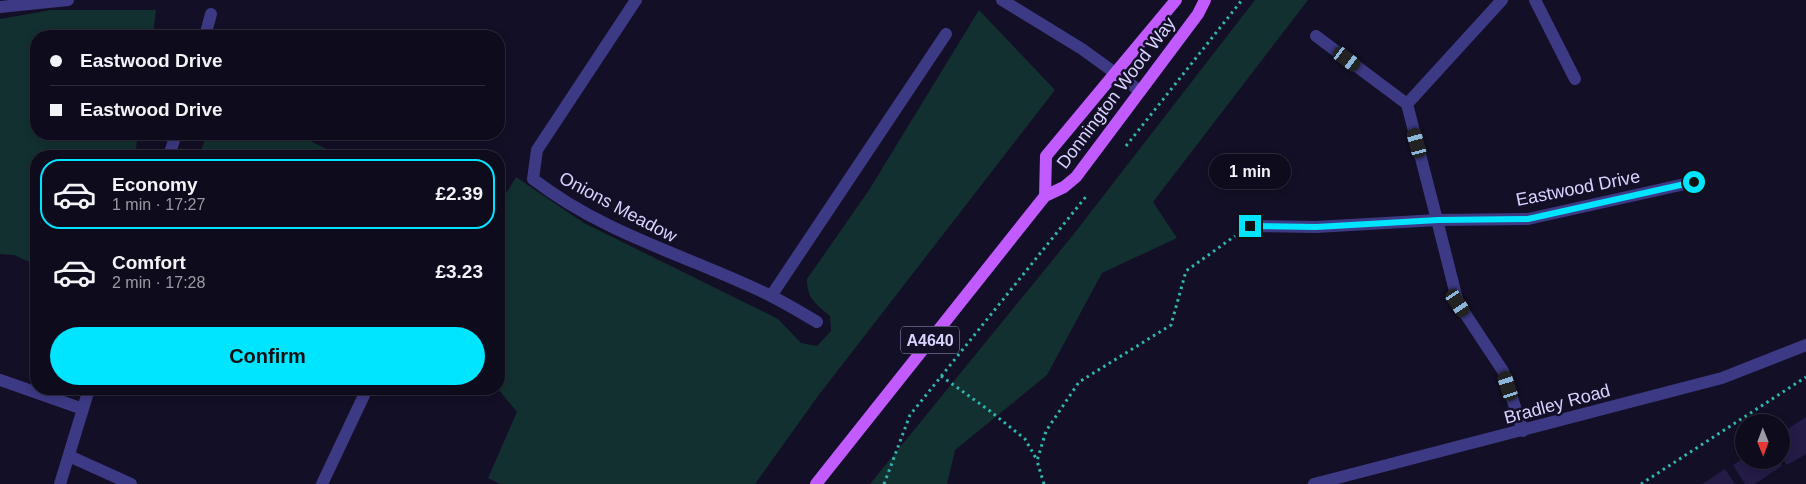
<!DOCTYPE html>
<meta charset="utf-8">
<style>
body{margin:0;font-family:Arial,sans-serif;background:#1c1929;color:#f1f3f6;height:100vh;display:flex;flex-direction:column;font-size:19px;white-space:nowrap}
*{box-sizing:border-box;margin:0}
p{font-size:16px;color:#9b9ba3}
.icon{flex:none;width:28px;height:28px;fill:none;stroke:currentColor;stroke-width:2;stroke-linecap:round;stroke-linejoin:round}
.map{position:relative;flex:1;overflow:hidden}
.details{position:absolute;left:30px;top:150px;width:475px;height:245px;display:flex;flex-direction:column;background:#0e0b1c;border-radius:20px;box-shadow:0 2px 8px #0003,0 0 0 1px #2e2b3b}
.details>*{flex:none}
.guide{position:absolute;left:30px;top:30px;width:475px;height:110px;border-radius:20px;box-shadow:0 2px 8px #0003,0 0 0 1px #2e2b3b;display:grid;align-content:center;height:110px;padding:0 20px;background:#0e0b1c}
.needle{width:32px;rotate:179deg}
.tools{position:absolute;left:1735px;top:414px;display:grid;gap:10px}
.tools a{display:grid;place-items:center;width:55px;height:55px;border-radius:50%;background:#0e0b1c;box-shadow:0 2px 8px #0003,0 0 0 1px #2e2b3b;font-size:25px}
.end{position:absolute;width:22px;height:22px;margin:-11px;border:6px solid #00e5ff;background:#111;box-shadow:0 0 0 2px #111}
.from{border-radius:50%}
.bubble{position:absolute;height:35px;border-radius:18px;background:#0e0b1c;box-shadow:0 2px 8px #0003,0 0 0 1px #2e2b3b;font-size:16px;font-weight:800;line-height:35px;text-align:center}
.car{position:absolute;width:15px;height:30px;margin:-15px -8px;border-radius:6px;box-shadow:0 0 4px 1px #0007;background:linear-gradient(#222 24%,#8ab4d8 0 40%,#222 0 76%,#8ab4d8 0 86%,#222 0)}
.guide b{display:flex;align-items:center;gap:18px;height:48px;font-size:19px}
.guide b+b{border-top:1px solid #2e2b3b}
.guide i{width:12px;height:12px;background:#f1f3f6}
ul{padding:9px 0 0;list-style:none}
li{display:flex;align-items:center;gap:15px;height:70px;margin:0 10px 8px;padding:0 10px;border:2px solid transparent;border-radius:20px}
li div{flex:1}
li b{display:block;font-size:19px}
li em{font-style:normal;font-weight:800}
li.current{border-color:#00e5ff}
li>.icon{width:45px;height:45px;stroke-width:1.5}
.action{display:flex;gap:10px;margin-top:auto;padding:10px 20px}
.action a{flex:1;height:58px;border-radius:30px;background:#00e5ff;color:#111;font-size:20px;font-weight:800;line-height:58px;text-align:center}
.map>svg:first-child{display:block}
.green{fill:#12302f}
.building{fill:#241b47}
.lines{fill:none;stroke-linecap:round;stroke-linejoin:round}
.path{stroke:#2fb8b0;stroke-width:3;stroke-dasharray:2.5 4;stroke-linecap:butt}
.minor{stroke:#3d3a85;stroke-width:12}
.major{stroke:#c25bff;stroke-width:12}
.route{stroke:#00e5ff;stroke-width:6}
.labels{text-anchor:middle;stroke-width:5;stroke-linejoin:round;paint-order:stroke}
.shield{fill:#130f26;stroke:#9e99be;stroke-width:1}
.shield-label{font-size:16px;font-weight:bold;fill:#d9d4ff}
.street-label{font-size:18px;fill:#d9d4ff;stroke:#130f26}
</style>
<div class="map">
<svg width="1806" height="484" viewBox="0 0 1806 484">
<rect width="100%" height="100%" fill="#130f26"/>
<!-- green -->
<path class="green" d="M1255 0H1308L1153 202 1177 238 1102 273 1047 375 955 450 947 484H870L1073 235Z
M51 10H156L153 36H36V134H138L135 156H36V265L14 255 0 254V19Z
M979 10 1055 90 818 396 755 484H500L488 478 517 412 498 389 499 205 516 177 584 223 778 319 801 343 817 346 831 331 830 316C816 304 807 299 807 279L869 190Z
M207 134H296L341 156H199Z"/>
<!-- building -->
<path class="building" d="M1806 417V454L1787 465 1781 456V433Z
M1744 458 1778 460 1782 466 1755 484H1745L1733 465Z
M1725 469 1735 484H1702Z"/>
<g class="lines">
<!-- path -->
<path class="path" d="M1126 146 1242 0
M941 376 990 411 1025 439 1037 460
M884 484 910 415 1088 194
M1044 484 1037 461 1046 431 1079 382 1171 325 1186 271 1235 236
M1641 484 1806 377"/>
<!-- minor -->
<path class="minor" d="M636 0 537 150 533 179C607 236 690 256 771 296 787 304 802 313 817 322
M1002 0 1082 49 1140 91
M1535 0 1575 79
M0 7 68 0
M205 36 211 14
M1316 36 1407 104 1502 0
M169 156 176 134
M1250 226 1316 227 1437 220 1407 104
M771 296 946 34
M0 380 83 409
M1523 431 1503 371 1458 303 1437 220 1528 219 1694 182
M69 456 131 484
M60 484 89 389
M322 484 367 389
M1314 484 1722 378 1806 345"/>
<!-- major -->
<path class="major" d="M1045 196 1046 156 1176 0
M816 484 1045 196 1064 187 1076 177 1198 14 1205 0"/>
</g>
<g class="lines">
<!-- route -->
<path class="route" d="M1250 226 1316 227 1438 220 1528 219 1694 182"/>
</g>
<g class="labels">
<!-- shield labels -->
<rect class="shield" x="901" y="326.5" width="58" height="27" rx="4"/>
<g class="shield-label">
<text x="930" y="346">A4640</text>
</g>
<!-- street labels -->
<g class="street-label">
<text transform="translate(1116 93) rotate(-53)" y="6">Donnington Wood Way</text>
<text transform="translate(1578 188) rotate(-11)" y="6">Eastwood Drive</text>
<text transform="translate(618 207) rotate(28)" y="6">Onions Meadow</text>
<text transform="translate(1557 404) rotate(-15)" y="6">Bradley Road</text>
</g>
</g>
</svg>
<div class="tools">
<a><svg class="needle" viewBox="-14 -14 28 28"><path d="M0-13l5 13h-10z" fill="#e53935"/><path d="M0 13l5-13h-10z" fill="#9b9ba3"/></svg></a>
</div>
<i class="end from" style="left:1694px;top:182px"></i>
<i class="end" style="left:1250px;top:226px"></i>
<div class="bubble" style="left:1209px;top:154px;width:82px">1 min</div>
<i class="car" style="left:1347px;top:59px;rotate:127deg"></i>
<i class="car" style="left:1417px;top:143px;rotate:345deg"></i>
<i class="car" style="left:1458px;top:303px;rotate:146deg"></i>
<i class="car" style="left:1508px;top:386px;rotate:342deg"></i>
<div class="guide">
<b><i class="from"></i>Eastwood Drive</b>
<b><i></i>Eastwood Drive</b>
</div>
<section class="details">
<ul>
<li class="current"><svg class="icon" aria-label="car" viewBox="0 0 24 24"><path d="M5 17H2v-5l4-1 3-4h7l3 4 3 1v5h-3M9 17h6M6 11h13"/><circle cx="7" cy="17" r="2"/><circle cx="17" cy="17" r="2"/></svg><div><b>Economy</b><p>1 min · 17:27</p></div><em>£2.39</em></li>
<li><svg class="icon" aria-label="car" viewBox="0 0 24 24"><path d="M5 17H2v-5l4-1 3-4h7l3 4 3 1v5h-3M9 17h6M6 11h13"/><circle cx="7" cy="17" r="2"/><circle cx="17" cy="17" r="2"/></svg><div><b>Comfort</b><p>2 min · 17:28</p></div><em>£3.23</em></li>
</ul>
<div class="action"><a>Confirm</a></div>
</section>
</div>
